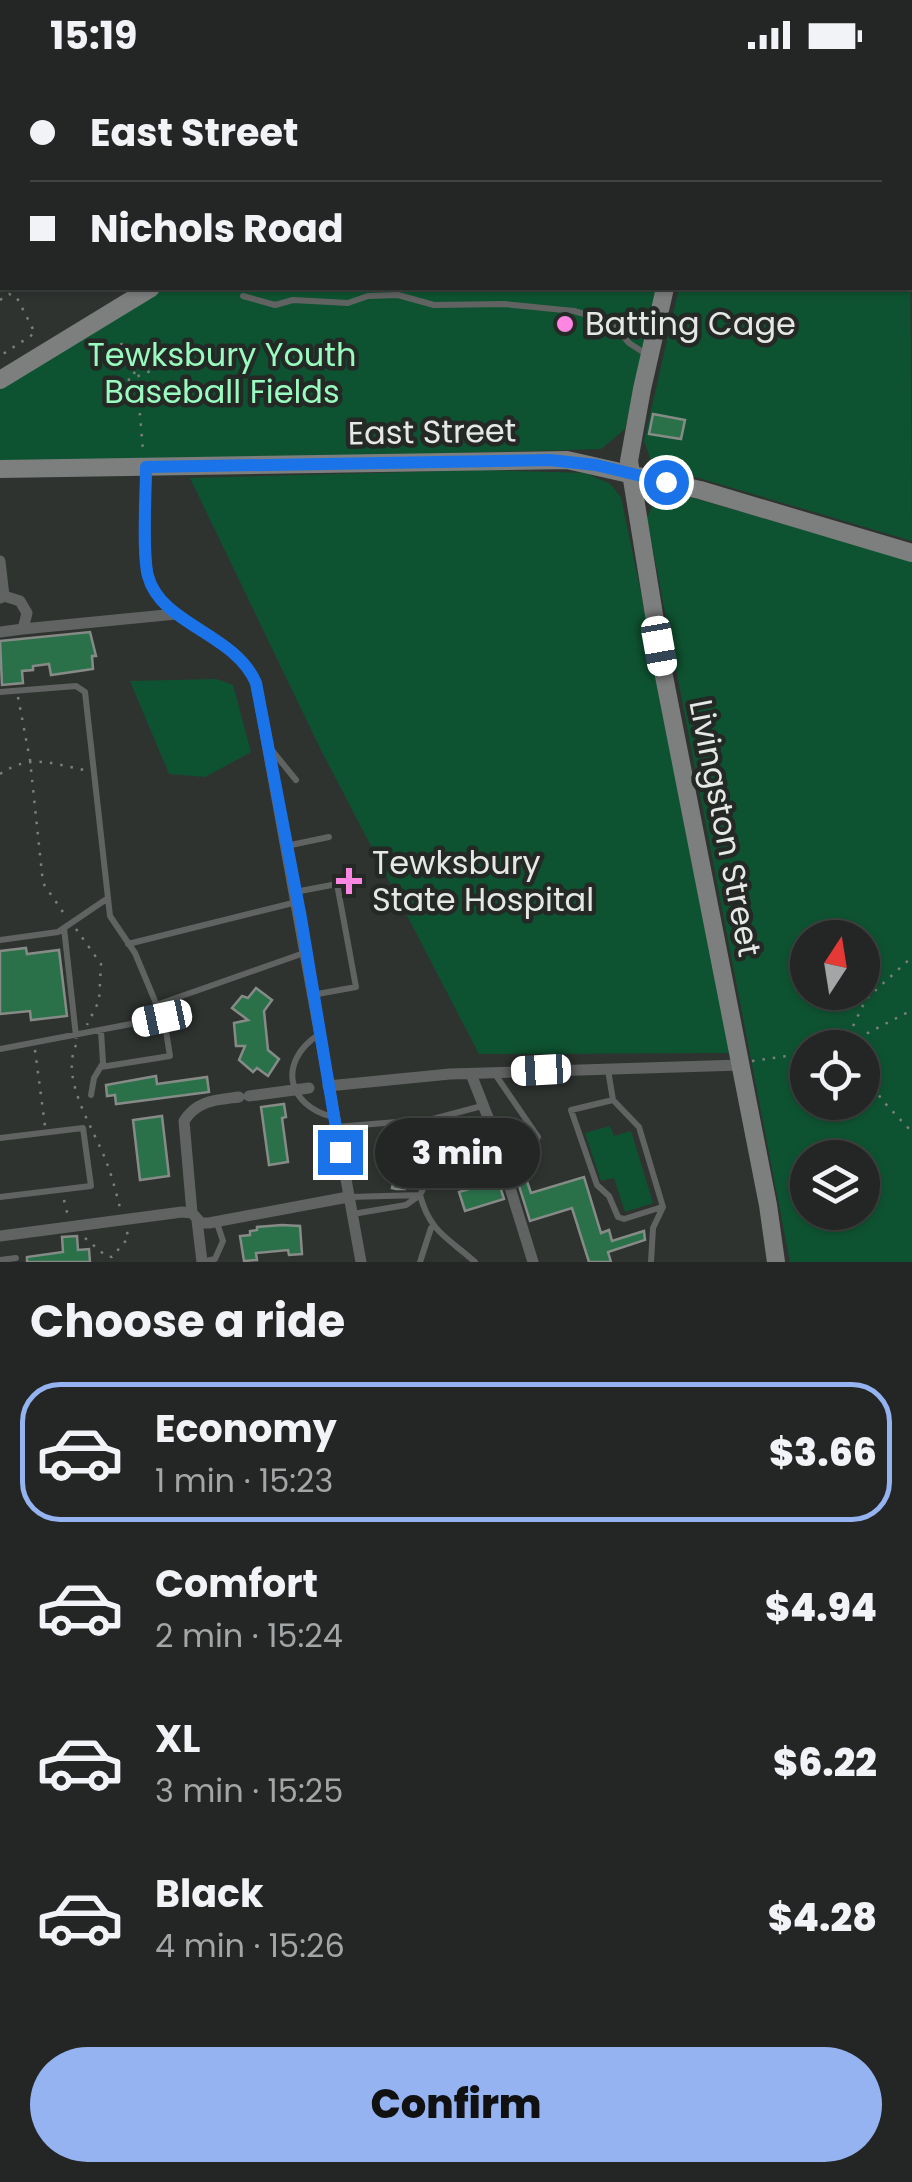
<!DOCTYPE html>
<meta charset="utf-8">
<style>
body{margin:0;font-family:Poppins,sans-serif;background:#2f3231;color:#f1f3f6;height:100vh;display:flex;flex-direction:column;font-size:38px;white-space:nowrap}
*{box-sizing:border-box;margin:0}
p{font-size:32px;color:#a3a5a6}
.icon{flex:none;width:55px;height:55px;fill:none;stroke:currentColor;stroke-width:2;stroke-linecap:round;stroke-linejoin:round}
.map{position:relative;height:1192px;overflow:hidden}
.sheet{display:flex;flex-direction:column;background:#232624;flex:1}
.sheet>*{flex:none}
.hud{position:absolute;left:0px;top:0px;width:912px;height:220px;box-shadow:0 2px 8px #0004,0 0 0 2px #404341;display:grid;align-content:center;height:220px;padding:0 30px;background:#232624}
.needle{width:65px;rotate:12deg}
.tools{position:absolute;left:790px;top:850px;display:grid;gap:20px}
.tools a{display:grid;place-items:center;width:90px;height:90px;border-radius:50%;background:#232624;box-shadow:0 2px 8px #0004,0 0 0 2px #404341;font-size:50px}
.end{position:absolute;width:45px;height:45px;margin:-22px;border:12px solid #1a73e8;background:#fff;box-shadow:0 0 0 5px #fff}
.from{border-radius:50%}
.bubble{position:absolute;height:70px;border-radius:35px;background:#232624;box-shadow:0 2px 8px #0004,0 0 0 2px #404341;font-size:32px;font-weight:800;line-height:70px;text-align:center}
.car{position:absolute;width:30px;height:60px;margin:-30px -15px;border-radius:12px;box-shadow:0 0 8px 2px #0007;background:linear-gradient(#fff 24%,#345 0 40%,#fff 0 76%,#345 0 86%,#fff 0)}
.hud b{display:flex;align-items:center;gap:35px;height:95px;font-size:38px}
.hud b+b{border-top:2px solid #404341}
.hud i{width:25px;height:25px;background:#f1f3f6}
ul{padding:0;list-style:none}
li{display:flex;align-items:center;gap:30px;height:140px;margin:0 20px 15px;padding:0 10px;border:5px solid transparent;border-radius:40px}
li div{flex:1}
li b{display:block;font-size:38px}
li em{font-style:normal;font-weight:800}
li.on{border-color:#95b2f1}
li>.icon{width:90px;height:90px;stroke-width:1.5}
h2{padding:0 30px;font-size:45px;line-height:120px}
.button{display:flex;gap:20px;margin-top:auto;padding:20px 30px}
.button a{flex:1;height:115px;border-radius:60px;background:#95b2f1;color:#111;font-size:40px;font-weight:800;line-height:115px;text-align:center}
.status{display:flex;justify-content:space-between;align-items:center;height:70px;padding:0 50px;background:#232624;direction:ltr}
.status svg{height:28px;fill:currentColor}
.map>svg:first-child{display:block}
.green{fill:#0e5331;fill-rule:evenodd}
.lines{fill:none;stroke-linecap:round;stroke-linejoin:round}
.stream{stroke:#061c0f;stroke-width:2.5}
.building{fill:#2a714a;stroke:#868b87;stroke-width:2.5}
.path{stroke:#7c7f7c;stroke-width:2.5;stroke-dasharray:2.5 8;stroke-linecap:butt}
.lane{stroke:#616362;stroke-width:6}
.street{stroke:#616362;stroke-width:11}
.secondary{stroke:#7c7f7d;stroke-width:18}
.route{stroke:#1a73e8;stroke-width:12}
.poi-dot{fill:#fd86e3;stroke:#252926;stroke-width:4}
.labels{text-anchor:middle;stroke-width:9;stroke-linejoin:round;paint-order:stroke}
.poi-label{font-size:32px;fill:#e6e8e6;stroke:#252926;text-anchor:start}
.park-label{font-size:32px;fill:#99fbbf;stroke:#252926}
.street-label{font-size:32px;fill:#e6e8e6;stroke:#252926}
</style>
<div class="status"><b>15:19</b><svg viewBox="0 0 49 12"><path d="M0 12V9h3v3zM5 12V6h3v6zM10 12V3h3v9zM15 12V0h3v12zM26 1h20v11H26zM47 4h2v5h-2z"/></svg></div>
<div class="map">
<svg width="912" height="1192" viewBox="0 0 912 1192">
<rect width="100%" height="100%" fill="#2f3330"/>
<!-- green -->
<path class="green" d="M910 175 912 471 672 400 651 390 644 371 679 218H910Z
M163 218H657L625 359 601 379 157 391 0 390V319Z
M483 400 586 403 610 414 621 427 675 687 731 983 479 984 320 678 190 408Z
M676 423 912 491V1192H790L647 448 656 429ZM808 868H862V922H808ZM808 978H862V1032H808ZM808 1088H862V1142H808Z
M216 609 233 615 251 682 205 707 169 704 130 611Z
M610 1056 614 1066 631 1061 653 1133 625 1142 614 1108 601 1111 585 1063Z"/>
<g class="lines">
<!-- stream -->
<path class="stream" d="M153 2 155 0
M0 63H2"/>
</g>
<!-- building -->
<path class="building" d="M653 344 685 350 681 369 649 364Z
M90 562 96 586H92L93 599 51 605 49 594 33 596V600L22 601 23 613 2 615 0 571Z
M26 878 27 884 59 880 67 946 31 950 30 941 0 944V881Z
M256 918 272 930 264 941 268 980 279 989 268 1006 257 998 253 1002 239 990 245 976H236L234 953 248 950 232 938 242 926 248 928Z
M156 1006 157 1014 207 1007 209 1022 116 1034 115 1025 107 1026 106 1015Z
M284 1034 286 1047 282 1048 288 1092 269 1095 261 1037Z
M162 1046 169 1106 140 1110 133 1050Z
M407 1063 419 1066 405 1119H396L392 1118 396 1101 381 1098 386 1079 399 1082Z
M523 1100 531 1123 584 1107 601 1163 609 1160 612 1171 644 1161 645 1170 608 1182 611 1192H589L572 1138 530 1151 515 1103Z
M498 1110 504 1129 465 1141 459 1122Z
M282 1155 300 1156 302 1184 289 1185 288 1180 256 1183 257 1190 244 1191 240 1166 250 1165V1161L257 1160V1157Z
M77 1166 78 1180 89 1179 90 1192H27V1187L63 1182 62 1167Z"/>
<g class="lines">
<!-- path -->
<path class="path" d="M762 0 766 2
M32 2 56 0
M0 6H2
M910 71H912
M0 230 9 224 16 226 35 263 0 286
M121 273 137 309 143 381
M118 314 161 297 151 268
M18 627 30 690 43 813 65 845
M0 704C30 684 50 693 84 700
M76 859 101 894 99 931 87 955
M76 975C60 1010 94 1059 106 1091 112 1106 116 1122 120 1138
M844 975 866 929 912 887
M839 978 912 940
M35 980 45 1056
M752 991 808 983
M862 999 882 1030 912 1062
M64 1130 68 1146
M85 1168 106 1186 112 1187 129 1167 126 1160"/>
<!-- lane -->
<path class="lane" d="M390 0 391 2
M243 226 275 235 293 230 348 233 368 226 398 225 434 235 504 234 574 241 611 252 629 273 646 284
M0 622 76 616 85 622 110 846 135 883 165 955 170 986 101 997
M270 678 296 710
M286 776 329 767
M295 822 337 814 356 917 312 925
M64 858 76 966
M0 870 58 862 108 828
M128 874 297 832
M156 935 304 883
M318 965C278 992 286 1035 333 1047
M0 979 162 948
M608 1000 613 1030 639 1057 663 1137 653 1158 651 1192
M495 1004 538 1067 532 1079 502 1089
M91 1025 94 1008 103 993 101 961
M613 1030 571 1040 597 1115 609 1126 618 1147 624 1149 662 1137
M336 1057 433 1049 482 1036
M0 1068 83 1058 91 1116 0 1127
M350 1127 420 1125 428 1109 432 1050
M353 1144 406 1135 420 1125C430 1162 447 1167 475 1192
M0 1190 16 1188
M202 1192 215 1189 223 1171 217 1153
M420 1192 431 1158"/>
<!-- street -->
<path class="street" d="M841 0 852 2
M910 16H912
M910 136 912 137
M146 397C146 423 142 483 148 506 161 555 235 563 256 613L361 1192
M0 491 4 526
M0 528 4 526 20 531 27 543 23 559 0 562
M23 559 176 544
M471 1004 489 1050 533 1192
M328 1016 450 1004 741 995
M249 1026 309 1018
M192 1143 184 1051C197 1030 216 1030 239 1027
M197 1150 202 1192
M0 1166 182 1142 192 1143 201 1153H209L348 1127"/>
<!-- secondary -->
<path class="secondary" d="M537 2 546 0
M716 2 717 0
M665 218 642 319 629 391 664 606 768 1135 776 1192
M0 310 151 218
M0 399 567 390 700 420 912 483"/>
</g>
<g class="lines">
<!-- route -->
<path class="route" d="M340 1082 301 848 256 613C235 563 161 555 148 506 142 483 146 423 146 397L550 390 596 395 666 412"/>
</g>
<!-- markers -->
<g class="poi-dot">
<circle cx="565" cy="254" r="10"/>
<path d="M344 796h10v10h10v10h-10v10h-10v-10h-10v-10h10z"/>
</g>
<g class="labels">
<!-- poi labels -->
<g class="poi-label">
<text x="585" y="265">Batting Cage</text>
<text x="372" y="804">Tewksbury<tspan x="372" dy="37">State Hospital</tspan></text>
</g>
<!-- park labels -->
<g class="park-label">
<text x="222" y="296">Tewksbury Youth<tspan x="222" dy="37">Baseball Fields</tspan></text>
</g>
<!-- street labels -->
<g class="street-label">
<text transform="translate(432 362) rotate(-1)" y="11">East Street</text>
<text transform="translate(725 758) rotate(79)" y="11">Livingston Street</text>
</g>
</g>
</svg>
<div class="tools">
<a><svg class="needle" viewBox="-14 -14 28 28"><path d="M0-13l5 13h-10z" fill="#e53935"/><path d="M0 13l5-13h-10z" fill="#a3a5a6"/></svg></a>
<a><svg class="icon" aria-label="locate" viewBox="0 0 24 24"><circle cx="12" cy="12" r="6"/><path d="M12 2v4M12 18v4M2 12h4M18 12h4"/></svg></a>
<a><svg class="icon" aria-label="layers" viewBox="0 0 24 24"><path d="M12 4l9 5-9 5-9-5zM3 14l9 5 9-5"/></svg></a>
</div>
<i class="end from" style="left:666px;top:412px"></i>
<i class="end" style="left:340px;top:1082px"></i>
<div class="bubble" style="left:375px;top:1048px;width:165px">3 min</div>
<i class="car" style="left:659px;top:576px;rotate:170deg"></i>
<i class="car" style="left:162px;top:948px;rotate:258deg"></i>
<i class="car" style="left:541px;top:1000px;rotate:267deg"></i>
<div class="hud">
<b><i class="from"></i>East Street</b>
<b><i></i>Nichols Road</b>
</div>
</div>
<section class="sheet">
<h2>Choose a ride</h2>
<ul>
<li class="on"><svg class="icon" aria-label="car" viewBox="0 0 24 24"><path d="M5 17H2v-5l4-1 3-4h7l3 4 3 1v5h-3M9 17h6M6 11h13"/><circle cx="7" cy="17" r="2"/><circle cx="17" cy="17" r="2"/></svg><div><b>Economy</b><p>1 min · 15:23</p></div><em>$3.66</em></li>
<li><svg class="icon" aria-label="car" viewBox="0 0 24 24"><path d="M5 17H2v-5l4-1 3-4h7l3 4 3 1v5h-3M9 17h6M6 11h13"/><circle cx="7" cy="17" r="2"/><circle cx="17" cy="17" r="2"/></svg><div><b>Comfort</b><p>2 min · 15:24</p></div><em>$4.94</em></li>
<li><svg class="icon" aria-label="car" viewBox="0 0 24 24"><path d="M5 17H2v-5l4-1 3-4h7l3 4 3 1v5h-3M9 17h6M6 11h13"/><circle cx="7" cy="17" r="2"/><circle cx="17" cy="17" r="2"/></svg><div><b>XL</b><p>3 min · 15:25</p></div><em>$6.22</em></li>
<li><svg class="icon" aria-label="car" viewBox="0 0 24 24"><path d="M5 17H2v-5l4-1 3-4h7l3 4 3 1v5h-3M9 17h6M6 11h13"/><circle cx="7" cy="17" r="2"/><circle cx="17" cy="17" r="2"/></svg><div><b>Black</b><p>4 min · 15:26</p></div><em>$4.28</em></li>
</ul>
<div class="button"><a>Confirm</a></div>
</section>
